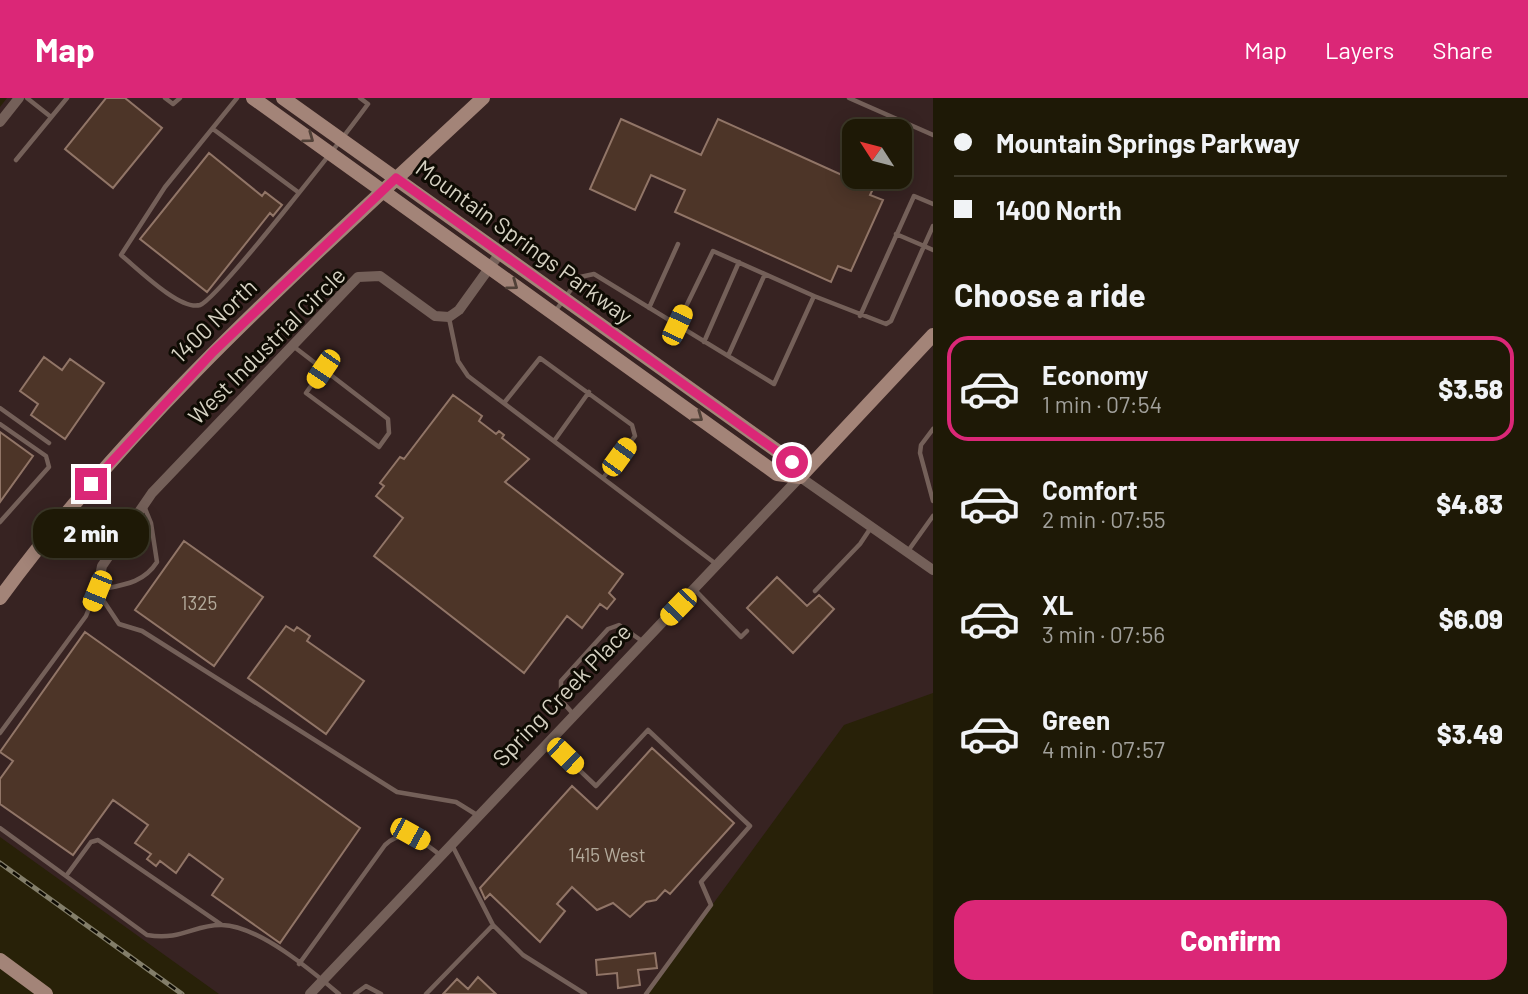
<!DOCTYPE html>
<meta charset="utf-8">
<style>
body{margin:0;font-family:Barlow,sans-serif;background:#262210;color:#f1f3f6;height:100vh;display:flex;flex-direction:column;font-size:26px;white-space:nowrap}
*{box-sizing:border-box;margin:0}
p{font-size:23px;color:#a1a09b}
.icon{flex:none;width:38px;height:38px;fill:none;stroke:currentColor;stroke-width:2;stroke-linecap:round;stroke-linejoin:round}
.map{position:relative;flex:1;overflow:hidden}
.sheet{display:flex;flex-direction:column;background:#1e1906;width:595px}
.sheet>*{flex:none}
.top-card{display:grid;align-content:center;height:154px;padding:0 21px;background:#1e1906}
.needle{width:46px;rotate:306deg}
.fabs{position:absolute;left:842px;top:21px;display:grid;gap:14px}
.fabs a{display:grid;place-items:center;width:70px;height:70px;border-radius:14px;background:#1e1906;box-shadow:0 4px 18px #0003,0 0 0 2px #3c3828;font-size:35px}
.end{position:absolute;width:32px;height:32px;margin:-16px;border:9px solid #db2777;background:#fff;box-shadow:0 0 0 4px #fff}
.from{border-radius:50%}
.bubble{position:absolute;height:49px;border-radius:21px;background:#1e1906;box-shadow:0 4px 18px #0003,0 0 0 2px #3c3828;font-size:23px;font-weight:800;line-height:49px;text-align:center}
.car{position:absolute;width:21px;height:42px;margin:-21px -10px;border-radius:9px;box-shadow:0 0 5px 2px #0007;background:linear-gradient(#f5c518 24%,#345 0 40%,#f5c518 0 76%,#345 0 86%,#f5c518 0)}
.top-card b{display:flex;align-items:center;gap:24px;height:66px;font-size:26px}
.top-card b+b{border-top:2px solid #3c3828}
.top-card i{width:18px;height:18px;background:#f1f3f6}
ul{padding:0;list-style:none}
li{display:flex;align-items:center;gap:21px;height:105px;margin:0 14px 10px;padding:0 7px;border:4px solid transparent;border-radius:21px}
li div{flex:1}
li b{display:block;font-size:26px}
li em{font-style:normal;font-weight:800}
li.on{border-color:#db2777}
li>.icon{width:63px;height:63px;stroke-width:1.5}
h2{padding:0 21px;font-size:32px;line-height:84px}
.action{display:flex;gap:14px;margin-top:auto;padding:14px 21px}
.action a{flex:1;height:80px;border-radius:21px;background:#db2777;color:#fff;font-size:28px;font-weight:800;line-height:80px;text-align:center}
header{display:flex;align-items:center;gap:42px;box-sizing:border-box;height:98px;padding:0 35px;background:#db2777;color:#fff}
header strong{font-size:33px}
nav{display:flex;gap:38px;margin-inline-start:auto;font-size:24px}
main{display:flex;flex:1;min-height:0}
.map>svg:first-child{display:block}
.industrial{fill:#372322;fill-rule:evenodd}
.building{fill:#4d3528;stroke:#917567;stroke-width:2}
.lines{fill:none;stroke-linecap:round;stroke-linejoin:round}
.lane{stroke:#746059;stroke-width:4.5}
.street{stroke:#746059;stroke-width:10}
.secondary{stroke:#a38478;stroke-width:14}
.rail-casing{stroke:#837e6a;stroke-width:5}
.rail{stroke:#0e0b03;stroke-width:2.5;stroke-dasharray:8;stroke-linecap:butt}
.oneway{stroke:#514138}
.route{stroke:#db2777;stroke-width:9}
.labels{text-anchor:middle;stroke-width:6;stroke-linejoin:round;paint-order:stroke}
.number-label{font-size:19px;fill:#b4ab9c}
.street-label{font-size:23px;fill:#d6d2c3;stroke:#0e0b03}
</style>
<header>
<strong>Map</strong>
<nav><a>Map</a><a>Layers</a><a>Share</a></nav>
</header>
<main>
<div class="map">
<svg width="933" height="896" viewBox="0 0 933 896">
<rect width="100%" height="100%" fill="#282108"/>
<!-- industrial -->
<path class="industrial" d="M7 0H933V595L844 627 647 896H219L0 739V9ZM854 33H900V79H854Z"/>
<!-- building -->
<path class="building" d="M106 0H125L162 30 113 90 65 51Z
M621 21 701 57 718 21 873 91 870 97 883 102 851 173 838 168 831 184 675 114 685 92 651 77 635 112 590 91Z
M209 55 262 98 265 94 282 107 273 118 270 115 207 194 140 141Z
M44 259 62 272 70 261 104 285 65 341 31 317 38 306 20 293Z
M453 297 482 318 479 323 496 336 499 333 504 337 502 340 529 361 505 384 623 476 609 495 615 501 607 511 600 506 582 530 567 518 524 575 374 458 403 420 376 398 384 388 380 385 400 359 404 361Z
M0 334 33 358 0 404Z
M184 443 263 499 214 568 135 512Z
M777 479 807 508 819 497 834 511 793 555 747 510Z
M286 528 294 533 297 529 310 538 307 543 364 583 326 636 248 580Z
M85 534 360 730 280 845 212 797 223 781 189 756 176 775 160 763 156 768 147 761 151 756 135 745 148 727 113 702 73 757 0 706V681L13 663 0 654Z
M652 650 734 725 670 796 665 792 656 802 646 804 630 819 613 805 597 812 572 789 557 806 565 813 540 844 490 796 485 801 480 790 572 688 597 711Z
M655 855 657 870 638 872 640 887 618 890 617 875 597 877 596 862Z
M478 879 496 896H443L457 881 468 891Z"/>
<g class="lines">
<!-- lane -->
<path class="lane" d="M27 0 51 19
M165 0 173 6 180 0
M237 0 165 89 121 157C137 170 180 213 200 207 218 201 349 32 368 6L360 0
M849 0 933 37
M213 31 298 94
M16 62 67 0
M896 136 924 148 933 128
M814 198 886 226 891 223 924 148 933 152
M649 210 678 146
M554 215 580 179 594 176C654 213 714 250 774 286L814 198 713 153 677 227
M860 218 914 98 933 106
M449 220 458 263 468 278 716 466
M704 244 739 164
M293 248 388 321 389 335 379 349 306 295 323 271
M728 258 765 176
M504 305 540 260 632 327 635 338 603 380
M0 310 49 345
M0 326 46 358 49 369 0 424
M933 331 921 347 920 355 933 403
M554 343 589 294
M908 453 933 418
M97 492C122 487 143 486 157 464L151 425 144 408
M695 492 741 539 747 533
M97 493 119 526 142 533 397 694 456 704 477 717
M815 493 860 446 870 431
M574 617 561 602V583L608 531 619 527 642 543
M0 635 86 518 96 493
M550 644 596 688 648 632 750 728 701 784 711 807 646 896
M0 730 147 837C182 843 195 826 222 827 259 828 312 873 339 896
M452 747 493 827 523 857 585 896
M66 778 91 744 98 742 222 827
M299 866 385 747C406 728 421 742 440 757
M355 896 366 888 381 896
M426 896 493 827"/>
<!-- street -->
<path class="street" d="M0 24 19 0
M97 493 102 468 152 395 358 179 380 178 435 218 449 219 459 212 500 155
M310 896 800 379 933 472"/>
<!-- secondary -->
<path class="secondary" d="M253 0 777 376 800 379
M283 0 787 360 800 379
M800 379 933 237
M0 500C138 312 313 159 483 0
M0 862 46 896"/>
<defs>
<path id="rail" d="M0 765 182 896"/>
</defs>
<!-- rail casing -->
<use href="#rail" class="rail-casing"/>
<!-- rail -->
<use href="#rail" class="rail"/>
</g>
<!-- one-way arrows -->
<defs><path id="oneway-chevron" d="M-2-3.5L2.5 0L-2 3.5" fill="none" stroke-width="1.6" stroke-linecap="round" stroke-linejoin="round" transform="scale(1.75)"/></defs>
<g class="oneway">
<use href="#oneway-chevron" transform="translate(309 40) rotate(36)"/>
<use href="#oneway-chevron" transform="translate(513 187) rotate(36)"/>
<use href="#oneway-chevron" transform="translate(698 319) rotate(36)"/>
</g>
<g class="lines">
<!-- route -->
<path class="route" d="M91 386 213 254 396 80 792 364"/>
</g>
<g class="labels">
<!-- number labels -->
<g class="number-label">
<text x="199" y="512">1325</text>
<text x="607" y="764">1415 West</text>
</g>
<!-- street labels -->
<g class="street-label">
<text transform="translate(524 144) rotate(36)" y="8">Mountain Springs Parkway</text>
<text transform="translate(214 223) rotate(-44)" y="8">1400 North</text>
<text transform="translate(267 248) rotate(-45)" y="8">West Industrial Circle</text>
<text transform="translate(562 597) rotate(-46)" y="8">Spring Creek Place</text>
</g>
</g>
</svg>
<div class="fabs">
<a><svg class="needle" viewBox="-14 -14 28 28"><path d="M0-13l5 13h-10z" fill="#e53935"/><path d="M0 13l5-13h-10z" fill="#a1a09b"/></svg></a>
</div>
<i class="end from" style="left:792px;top:364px"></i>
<i class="end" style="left:91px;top:386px"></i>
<div class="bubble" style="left:33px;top:411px;width:116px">2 min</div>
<i class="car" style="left:677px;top:227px;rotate:25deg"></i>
<i class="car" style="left:323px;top:271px;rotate:214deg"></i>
<i class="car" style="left:619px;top:359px;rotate:36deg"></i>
<i class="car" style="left:97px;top:493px;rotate:202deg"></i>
<i class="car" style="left:678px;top:509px;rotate:224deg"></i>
<i class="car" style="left:565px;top:658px;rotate:134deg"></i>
<i class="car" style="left:410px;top:736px;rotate:119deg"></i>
</div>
<section class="sheet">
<div class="top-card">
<b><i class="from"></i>Mountain Springs Parkway</b>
<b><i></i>1400 North</b>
</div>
<h2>Choose a ride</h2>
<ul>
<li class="on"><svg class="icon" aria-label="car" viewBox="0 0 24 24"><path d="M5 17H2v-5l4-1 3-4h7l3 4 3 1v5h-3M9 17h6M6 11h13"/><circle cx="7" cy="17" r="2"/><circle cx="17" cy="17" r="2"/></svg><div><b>Economy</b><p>1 min · 07:54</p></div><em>$3.58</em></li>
<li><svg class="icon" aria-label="car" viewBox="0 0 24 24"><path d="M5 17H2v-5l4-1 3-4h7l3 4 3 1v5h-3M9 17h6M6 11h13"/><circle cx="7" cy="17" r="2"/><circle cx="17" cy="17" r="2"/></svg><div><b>Comfort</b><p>2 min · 07:55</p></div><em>$4.83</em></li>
<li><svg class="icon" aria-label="car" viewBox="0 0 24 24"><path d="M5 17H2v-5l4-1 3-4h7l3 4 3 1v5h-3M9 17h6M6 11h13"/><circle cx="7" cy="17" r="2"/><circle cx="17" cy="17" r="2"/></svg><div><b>XL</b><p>3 min · 07:56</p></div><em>$6.09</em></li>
<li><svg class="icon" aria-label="car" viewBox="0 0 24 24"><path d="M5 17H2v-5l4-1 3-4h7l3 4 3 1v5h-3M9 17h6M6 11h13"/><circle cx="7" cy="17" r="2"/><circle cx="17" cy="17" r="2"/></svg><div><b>Green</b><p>4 min · 07:57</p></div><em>$3.49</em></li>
</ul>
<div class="action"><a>Confirm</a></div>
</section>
</main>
